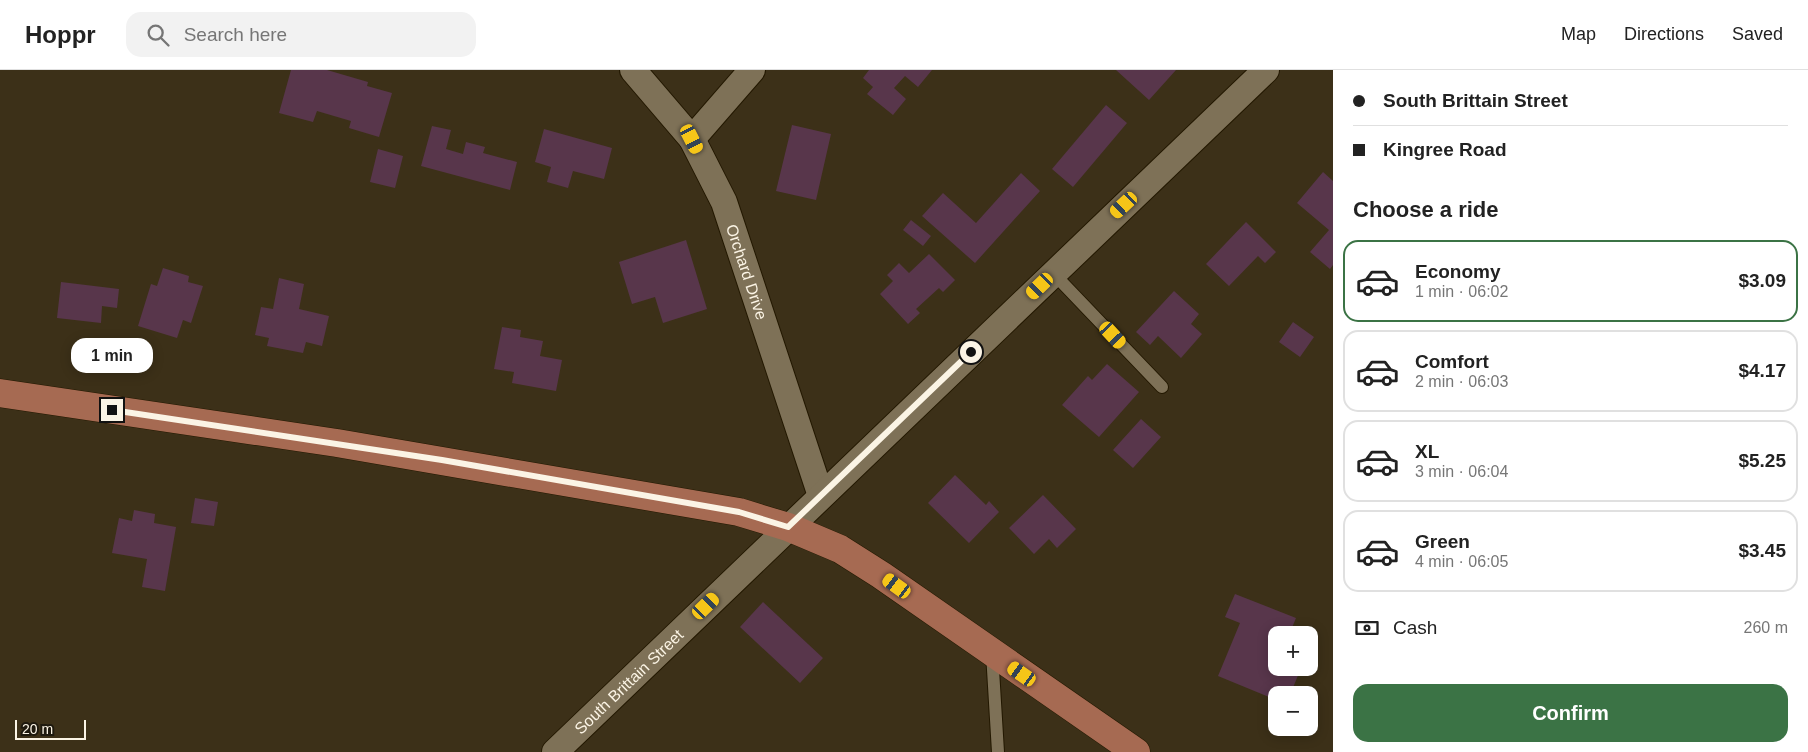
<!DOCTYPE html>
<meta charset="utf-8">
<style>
body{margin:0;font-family:Helvetica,sans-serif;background:#f2f2f2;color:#222;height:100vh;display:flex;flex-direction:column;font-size:19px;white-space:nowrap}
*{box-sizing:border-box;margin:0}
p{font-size:16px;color:#767676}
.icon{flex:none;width:28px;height:28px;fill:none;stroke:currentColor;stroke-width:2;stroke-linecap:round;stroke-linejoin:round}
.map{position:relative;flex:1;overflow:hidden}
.panel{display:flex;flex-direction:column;background:#fff;width:475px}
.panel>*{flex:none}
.guide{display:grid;align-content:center;height:110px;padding:0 20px;background:#fff}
.tools{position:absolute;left:1268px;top:556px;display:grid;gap:10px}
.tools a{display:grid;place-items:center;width:50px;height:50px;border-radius:10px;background:#fff;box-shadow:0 2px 12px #0003;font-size:25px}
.scale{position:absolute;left:15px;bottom:12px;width:71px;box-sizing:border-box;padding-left:5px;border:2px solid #fbf4e5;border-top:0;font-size:14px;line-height:18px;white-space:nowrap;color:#fbf4e5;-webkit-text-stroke:4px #1e190e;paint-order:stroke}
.end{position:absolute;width:22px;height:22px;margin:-11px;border:6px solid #fbf4e5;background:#111;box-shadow:0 0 0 2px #111}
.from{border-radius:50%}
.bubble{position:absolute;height:35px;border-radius:15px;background:#fff;box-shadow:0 2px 12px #0003;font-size:16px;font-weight:700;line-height:35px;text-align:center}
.car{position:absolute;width:15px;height:30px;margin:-15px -8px;border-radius:6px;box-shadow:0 0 4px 1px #0007;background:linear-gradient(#f5c518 24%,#345 0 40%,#f5c518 0 76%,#345 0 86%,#f5c518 0)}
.guide b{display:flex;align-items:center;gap:18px;height:48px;font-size:19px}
.guide b+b{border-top:1px solid #e0e0e0}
.guide i{width:12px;height:12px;background:#222}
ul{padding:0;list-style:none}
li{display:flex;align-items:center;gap:15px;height:82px;margin:0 10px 8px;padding:0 10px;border:2px solid #e0e0e0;border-radius:15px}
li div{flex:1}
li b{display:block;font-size:19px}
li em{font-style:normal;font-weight:700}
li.selected{border-color:#3b7345}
li>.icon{width:45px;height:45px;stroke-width:1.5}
h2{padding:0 20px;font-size:22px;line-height:60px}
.pay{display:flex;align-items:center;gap:12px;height:55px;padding:0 20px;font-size:19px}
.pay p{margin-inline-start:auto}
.button{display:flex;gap:10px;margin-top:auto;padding:10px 20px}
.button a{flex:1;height:58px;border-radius:15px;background:#3b7345;color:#fff;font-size:20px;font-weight:700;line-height:58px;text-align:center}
header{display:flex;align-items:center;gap:30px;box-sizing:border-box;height:70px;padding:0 25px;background:#fff;border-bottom:1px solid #e0e0e0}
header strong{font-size:24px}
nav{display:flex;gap:28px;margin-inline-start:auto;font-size:18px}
.search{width:350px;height:45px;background:#f2f2f2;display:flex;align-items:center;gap:12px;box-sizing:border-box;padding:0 18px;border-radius:15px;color:#767676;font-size:19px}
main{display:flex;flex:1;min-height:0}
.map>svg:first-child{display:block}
.building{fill:#58364b}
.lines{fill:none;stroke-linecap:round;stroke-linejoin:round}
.lane-casing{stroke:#231801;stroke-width:14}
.street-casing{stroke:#231801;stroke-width:28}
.primary-casing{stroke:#231801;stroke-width:29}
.lane{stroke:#7e7157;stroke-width:12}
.street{stroke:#7e7157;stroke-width:26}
.primary{stroke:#a66a52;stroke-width:28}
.route{stroke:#fbf4e5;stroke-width:6}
.labels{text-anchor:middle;stroke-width:4;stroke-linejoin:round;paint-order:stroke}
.street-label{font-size:16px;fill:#fbf4e5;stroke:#1e190e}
</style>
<header>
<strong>Hoppr</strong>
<div class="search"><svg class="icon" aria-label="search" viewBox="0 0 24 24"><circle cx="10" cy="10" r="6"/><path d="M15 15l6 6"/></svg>Search here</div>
<nav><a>Map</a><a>Directions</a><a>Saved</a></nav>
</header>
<main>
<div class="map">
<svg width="1333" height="682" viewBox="0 0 1333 682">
<rect width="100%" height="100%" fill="#3c3018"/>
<!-- building -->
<path class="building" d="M291 0H327L368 12 367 16 392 23 379 67 349 58 351 51 317 41 313 52 279 43Z
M869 0H932L918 17 905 6 894 18 906 29 893 45 867 24 873 17 863 8Z
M1116 0H1176L1149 30Z
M1106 35 1127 53 1073 117 1052 99Z
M792 55 831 64 816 130 776 121Z
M432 56 451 60 446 79 463 84 466 72 485 77 483 83 517 92 510 120 421 96Z
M544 59 612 78 604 109 573 101 568 118 547 112 551 97 535 92Z
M378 79 403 86 395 118 370 112Z
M1323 102 1333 111V195L1330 199 1310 182 1329 160 1297 133Z
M1021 103 1040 121 975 193 922 146 943 123 976 153Z
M911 150 931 166 923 176 903 160Z
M1246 152 1276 182 1265 193 1258 186 1229 216 1206 194Z
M686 170 707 239 663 253 655 227 632 234 619 192Z
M929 184 955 210 943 222 939 218 916 239 920 243 908 254 880 224 893 211 887 205 899 193 909 203Z
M163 198 189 206 188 212 203 216 191 253 183 250 177 268 138 256 151 214 157 216Z
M279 208 304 214 299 239 329 246 322 276 306 272 303 283 267 276 269 268 255 265 261 237 273 239Z
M61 212 119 219 117 238 102 236 101 253 57 248Z
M1174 221 1199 244 1191 254 1202 264 1181 288 1158 266 1150 275 1136 262Z
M1293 252 1314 267 1300 287 1279 272Z
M502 257 521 260 520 267 543 271 540 286 562 290 556 321 512 313 514 302 494 299Z
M1107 294 1139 322 1099 367 1062 335 1088 306 1092 310Z
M1141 349 1161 367 1133 398 1113 380Z
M955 405 986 435 989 431 999 442 969 473 928 433Z
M1043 425 1076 459 1057 478 1049 469 1034 484 1009 458Z
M195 428 218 432 214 456 191 453Z
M134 440 155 444 154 453 176 457 165 521 142 517 147 489 112 483 119 448 132 451Z
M1235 524 1296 548 1289 565H1276V598H1301L1290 625H1276V630L1218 606 1240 553 1225 547Z
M763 532 823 588 800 613 740 557Z"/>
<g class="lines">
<defs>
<path id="lane" d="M1053 203 1162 317
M992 583 998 682"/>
<g id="street">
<path id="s1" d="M633 0 692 69 724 132 821 426"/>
<path d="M692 69 752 0"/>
<path id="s2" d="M555 682 1266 0"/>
</g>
<path id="primary" d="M0 323 337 373 739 442 788 457 840 479 881 505 1136 682"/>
</defs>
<!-- lane casing -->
<use href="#lane" class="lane-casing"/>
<!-- street casing -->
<use href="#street" class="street-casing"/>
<!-- primary casing -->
<use href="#primary" class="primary-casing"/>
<!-- lane -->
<use href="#lane" class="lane"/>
<!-- street -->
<use href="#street" class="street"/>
<!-- primary -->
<use href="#primary" class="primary"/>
</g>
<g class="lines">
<!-- route -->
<path class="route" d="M112 340 442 390 739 442 788 457 971 282"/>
</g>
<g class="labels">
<!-- street labels -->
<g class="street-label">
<text dy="6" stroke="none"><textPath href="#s1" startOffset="235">Orchard Drive</textPath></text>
<text dy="6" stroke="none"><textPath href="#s2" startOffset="102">South Brittain Street</textPath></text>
</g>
</g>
</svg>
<div class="tools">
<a>+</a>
<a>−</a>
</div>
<div class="scale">20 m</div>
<i class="end from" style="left:971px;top:282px"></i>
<i class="end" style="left:112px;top:340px"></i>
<div class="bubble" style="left:71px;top:268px;width:82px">1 min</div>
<i class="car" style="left:692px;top:69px;rotate:153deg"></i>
<i class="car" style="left:1124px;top:135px;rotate:227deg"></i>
<i class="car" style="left:1040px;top:216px;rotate:226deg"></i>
<i class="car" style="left:1113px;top:265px;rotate:137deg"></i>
<i class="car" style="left:897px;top:516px;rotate:306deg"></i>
<i class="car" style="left:706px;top:536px;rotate:46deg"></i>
<i class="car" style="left:1022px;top:604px;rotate:305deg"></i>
</div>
<section class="panel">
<div class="guide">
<b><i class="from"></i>South Brittain Street</b>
<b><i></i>Kingree Road</b>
</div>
<h2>Choose a ride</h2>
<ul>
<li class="selected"><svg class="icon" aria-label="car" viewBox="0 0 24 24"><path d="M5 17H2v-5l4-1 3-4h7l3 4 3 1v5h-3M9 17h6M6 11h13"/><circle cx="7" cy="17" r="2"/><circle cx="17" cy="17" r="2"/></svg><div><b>Economy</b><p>1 min · 06:02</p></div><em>$3.09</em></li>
<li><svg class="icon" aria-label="car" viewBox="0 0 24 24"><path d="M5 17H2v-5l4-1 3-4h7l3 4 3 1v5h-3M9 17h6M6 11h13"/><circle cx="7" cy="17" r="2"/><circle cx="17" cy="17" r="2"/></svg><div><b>Comfort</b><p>2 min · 06:03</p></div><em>$4.17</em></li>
<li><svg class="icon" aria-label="car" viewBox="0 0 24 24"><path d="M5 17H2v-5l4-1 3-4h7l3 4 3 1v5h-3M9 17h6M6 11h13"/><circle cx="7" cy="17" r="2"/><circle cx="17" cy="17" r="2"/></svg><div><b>XL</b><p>3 min · 06:04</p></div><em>$5.25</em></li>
<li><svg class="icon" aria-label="car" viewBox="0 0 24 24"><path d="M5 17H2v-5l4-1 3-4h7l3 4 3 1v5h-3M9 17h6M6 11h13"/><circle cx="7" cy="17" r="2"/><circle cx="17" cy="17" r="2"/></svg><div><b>Green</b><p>4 min · 06:05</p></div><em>$3.45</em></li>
</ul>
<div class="pay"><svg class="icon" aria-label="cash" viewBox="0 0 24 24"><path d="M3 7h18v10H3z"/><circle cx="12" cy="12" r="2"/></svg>Cash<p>260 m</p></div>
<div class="button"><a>Confirm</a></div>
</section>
</main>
